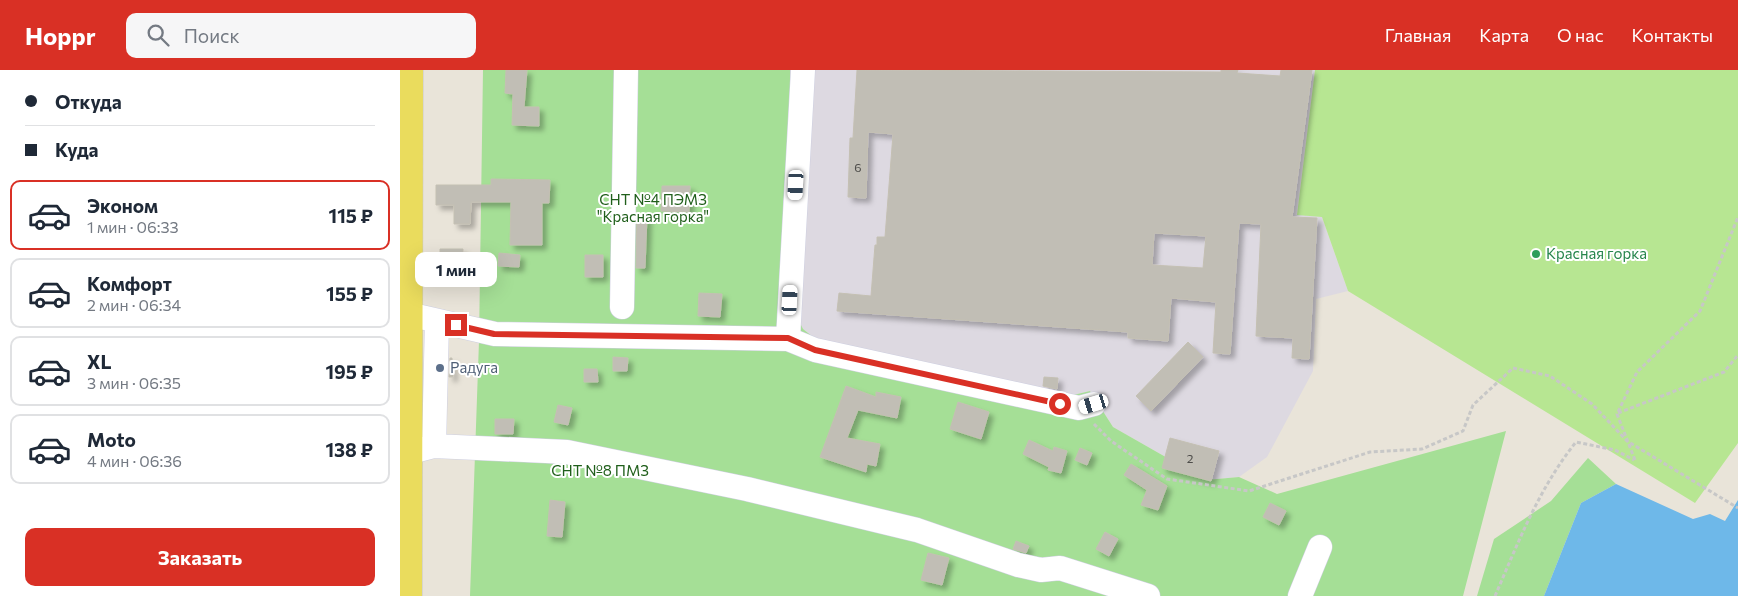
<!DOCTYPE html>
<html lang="ru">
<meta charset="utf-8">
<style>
body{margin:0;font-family:Commissioner,sans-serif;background:#f6f6f7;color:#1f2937;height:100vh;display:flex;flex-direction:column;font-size:19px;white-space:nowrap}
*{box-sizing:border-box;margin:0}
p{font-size:16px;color:#747a83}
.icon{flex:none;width:28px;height:28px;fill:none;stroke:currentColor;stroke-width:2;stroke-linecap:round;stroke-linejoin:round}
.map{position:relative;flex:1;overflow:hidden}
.drawer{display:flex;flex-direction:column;background:#fff;width:400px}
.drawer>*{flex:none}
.banner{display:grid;align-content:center;height:110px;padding:0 25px;background:#fff}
.end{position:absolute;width:22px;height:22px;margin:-11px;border:6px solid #d93025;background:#fff;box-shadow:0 0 0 2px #fff}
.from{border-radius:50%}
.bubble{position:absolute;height:35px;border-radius:10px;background:#fff;box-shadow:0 5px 20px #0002;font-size:16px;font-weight:700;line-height:35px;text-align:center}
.car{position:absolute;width:15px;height:30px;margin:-15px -8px;border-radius:6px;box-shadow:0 0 4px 1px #0007;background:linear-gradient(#fff 24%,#345 0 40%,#fff 0 76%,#345 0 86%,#fff 0)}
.banner b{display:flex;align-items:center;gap:18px;height:48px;font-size:19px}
.banner b+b{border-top:1px solid #e0e1e3}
.banner i{width:12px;height:12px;background:#1f2937}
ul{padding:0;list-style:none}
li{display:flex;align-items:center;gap:15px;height:70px;margin:0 10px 8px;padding:0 15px;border:2px solid #e0e1e3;border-radius:10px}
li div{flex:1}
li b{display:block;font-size:19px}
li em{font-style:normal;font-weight:700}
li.current{border-color:#d93025}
li>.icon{width:45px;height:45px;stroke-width:1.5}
.action{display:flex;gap:10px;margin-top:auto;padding:10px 25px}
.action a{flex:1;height:58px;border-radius:10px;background:#d93025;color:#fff;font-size:20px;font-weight:700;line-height:58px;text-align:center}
header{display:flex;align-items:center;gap:30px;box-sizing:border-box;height:70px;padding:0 25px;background:#d93025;color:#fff}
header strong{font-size:24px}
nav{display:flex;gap:28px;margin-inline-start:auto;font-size:18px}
.search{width:350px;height:45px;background:#f6f6f7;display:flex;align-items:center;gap:12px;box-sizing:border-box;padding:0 18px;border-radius:10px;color:#747a83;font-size:19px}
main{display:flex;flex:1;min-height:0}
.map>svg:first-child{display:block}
.industrial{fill:#ddd9e1}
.green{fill:#a5df96}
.pitch{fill:#b7e692}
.water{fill:#6eb8e9}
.building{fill:#c1beb5;stroke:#c4c0b3;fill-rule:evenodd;filter:url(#shadow)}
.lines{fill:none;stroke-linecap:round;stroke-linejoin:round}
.minor-casing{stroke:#cecfe0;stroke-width:25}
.major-casing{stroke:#c7c7c7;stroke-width:29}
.path{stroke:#c7c7c7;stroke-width:3;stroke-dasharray:4 2.5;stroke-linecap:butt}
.minor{stroke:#fff;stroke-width:24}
.major{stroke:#eadc5d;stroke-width:28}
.route{stroke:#d93025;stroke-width:6}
.leisure-dot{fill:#2e9e5b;stroke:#fff;stroke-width:2}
.service-dot{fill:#5c6f8a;stroke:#fff;stroke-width:2}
.labels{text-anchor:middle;stroke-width:4;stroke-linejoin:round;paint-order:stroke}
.number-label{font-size:12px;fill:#4e4d4a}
.park-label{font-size:15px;fill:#205f1b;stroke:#fff}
.leisure-label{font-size:15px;fill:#27864d;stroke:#fff;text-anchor:start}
.service-label{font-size:15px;fill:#4e5e75;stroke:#fff;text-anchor:start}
</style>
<header>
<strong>Hoppr</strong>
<div class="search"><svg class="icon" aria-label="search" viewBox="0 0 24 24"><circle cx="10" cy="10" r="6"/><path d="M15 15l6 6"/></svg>Поиск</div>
<nav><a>Главная</a><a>Карта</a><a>О нас</a><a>Контакты</a></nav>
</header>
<main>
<section class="drawer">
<div class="banner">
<b><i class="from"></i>Откуда</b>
<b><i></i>Куда</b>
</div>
<ul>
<li class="current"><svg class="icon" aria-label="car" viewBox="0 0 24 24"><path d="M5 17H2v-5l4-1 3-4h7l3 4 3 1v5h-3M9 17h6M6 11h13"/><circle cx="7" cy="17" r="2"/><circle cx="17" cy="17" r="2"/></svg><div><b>Эконом</b><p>1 мин · 06:33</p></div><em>115 ₽</em></li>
<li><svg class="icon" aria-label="car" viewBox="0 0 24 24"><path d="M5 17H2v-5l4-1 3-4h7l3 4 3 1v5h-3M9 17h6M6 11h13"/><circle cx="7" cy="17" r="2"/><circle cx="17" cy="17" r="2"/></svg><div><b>Комфорт</b><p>2 мин · 06:34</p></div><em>155 ₽</em></li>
<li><svg class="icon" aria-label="car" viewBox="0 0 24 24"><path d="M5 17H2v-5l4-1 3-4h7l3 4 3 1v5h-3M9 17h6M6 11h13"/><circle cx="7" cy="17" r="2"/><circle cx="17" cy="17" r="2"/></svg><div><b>XL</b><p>3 мин · 06:35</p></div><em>195 ₽</em></li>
<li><svg class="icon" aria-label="car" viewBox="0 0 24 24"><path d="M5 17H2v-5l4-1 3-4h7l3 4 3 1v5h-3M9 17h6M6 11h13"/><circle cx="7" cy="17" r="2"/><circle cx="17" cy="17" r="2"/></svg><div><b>Moto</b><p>4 мин · 06:36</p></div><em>138 ₽</em></li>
</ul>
<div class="action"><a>Заказать</a></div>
</section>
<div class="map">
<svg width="1338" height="526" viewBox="0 0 1338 526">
<defs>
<filter id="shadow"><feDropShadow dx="4.5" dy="4.5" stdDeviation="2.5" flood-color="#0004"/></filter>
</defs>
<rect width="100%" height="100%" fill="#e9e4d9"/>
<!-- industrial -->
<path class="industrial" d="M390 0H915L897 144 922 147 948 221 916 229 913 301 867 387 839 407 806 410 713 357 690 321 665 327 423 275 403 259 392 237 394 107Z"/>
<!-- green -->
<path class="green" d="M83 0H390L394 107 392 236 403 259 423 275 665 327 690 321 713 357 806 410 839 407 877 424 1106 361 1063 526H70L79 271Z
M1188 388 1216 414 1181 433 1144 526H1077L1094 469 1151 431Z"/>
<!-- pitch -->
<path class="pitch" d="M915 0H1338V373L1295 433 948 221 922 147 897 145Z"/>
<!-- water -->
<path class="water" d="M1216 414 1293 449 1310 444 1325 451 1338 430V526H1144L1181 433Z"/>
<!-- building -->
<path class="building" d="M106 0H127L124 37H139V56L112 55 113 24 105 23Z
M457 0 821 2V0H838L837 3 880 6 881 0H912L892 147 917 148 909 289 892 288 893 268 856 266 861 154 839 153 830 284 813 283 816 232 771 228 768 271 728 268V262L437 241 439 223 471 226 475 175H477V167H485L493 64 468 62 466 128 448 127 450 68H453ZM754 163 806 166 803 198 752 195Z
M91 109 150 110 149 133H142V175H110L111 132H71L70 154H54V135H36V115H91Z
M262 116H290L289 142 261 141Z
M237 146H247L245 198H236Z
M40 179H63V195H40Z
M99 183 120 185 119 197 98 196Z
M185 185H203V207H185Z
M299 223 322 224 320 247 298 246Z
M788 272 803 287 751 341 736 326Z
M213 287 228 288 227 301H213Z
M50 288H52L53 307H49Z
M184 299H197L198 312H184Z
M644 307 658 308 657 319 643 316Z
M446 316 476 327V322L501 327 497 348 458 340 447 368 480 374 476 396 467 394 466 402 420 387Z
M558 332 589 342 581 369 550 359Z
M158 335 172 338 168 355 154 352Z
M95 349H114L113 364H95Z
M770 368 819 381 811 411 762 398Z
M629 370 653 381 654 377 667 381 661 403 648 400 649 397 623 384Z
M680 378 692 383 687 395 675 390Z
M731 394 767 416 758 440 741 435 747 420 724 405Z
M150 430 165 432 162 467 147 466Z
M870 433 886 441 879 455 863 447Z
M705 462 718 469 709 486 696 479Z
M616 471 629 476 626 483 613 479Z
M528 483 549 488 542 515 521 510Z"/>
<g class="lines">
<defs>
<path id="minor" d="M222 237 226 0
M8 244 95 264 388 269 403 0
M388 269 415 280 679 338 694 334
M34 376 167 382 347 419 517 460 618 495 641 500 660 498 748 526
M19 380 34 376 37 251
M900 526 920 477"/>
<path id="major" d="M8 526 9 0"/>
</defs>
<!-- minor casing -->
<use href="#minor" class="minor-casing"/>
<!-- major casing -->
<use href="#major" class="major-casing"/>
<!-- path -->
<path class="path" d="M1218 343 1324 302 1338 285
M694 354 711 371 767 409 849 421 970 382 1022 379 1063 361 1073 335 1113 298 1150 306 1192 334 1227 371 1338 438
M1235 390 1217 344 1237 302 1300 241 1338 147
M1095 526C1118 473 1139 418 1176 372L1215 380 1234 390"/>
<!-- minor -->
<use href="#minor" class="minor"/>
<!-- major -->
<use href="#major" class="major"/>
</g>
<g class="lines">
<!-- route -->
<path class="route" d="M56 255 94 264 388 268 415 280 660 334"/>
</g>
<!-- markers -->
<circle class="leisure-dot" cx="1136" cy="184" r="5"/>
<circle class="service-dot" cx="40" cy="298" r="5"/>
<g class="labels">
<!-- number labels -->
<g class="number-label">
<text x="458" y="102">6</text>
<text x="790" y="393">2</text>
</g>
<!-- park labels -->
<g class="park-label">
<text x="253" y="135">СНТ №4 ПЭМЗ<tspan x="253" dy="17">"Красная горка"</tspan></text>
<text x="200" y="406">СНТ №8 ПМЗ</text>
</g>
<!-- leisure labels -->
<g class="leisure-label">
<text x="1146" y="189">Красная горка</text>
</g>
<!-- service labels -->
<g class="service-label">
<text x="50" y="303">Радуга</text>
</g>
</g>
</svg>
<i class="end from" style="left:660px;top:334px"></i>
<i class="end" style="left:56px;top:255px"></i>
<div class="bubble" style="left:15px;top:182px;width:82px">1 мин</div>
<i class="car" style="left:396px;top:115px;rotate:183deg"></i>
<i class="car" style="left:390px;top:230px;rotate:3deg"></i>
<i class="car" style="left:694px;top:334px;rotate:253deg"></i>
</div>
</main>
